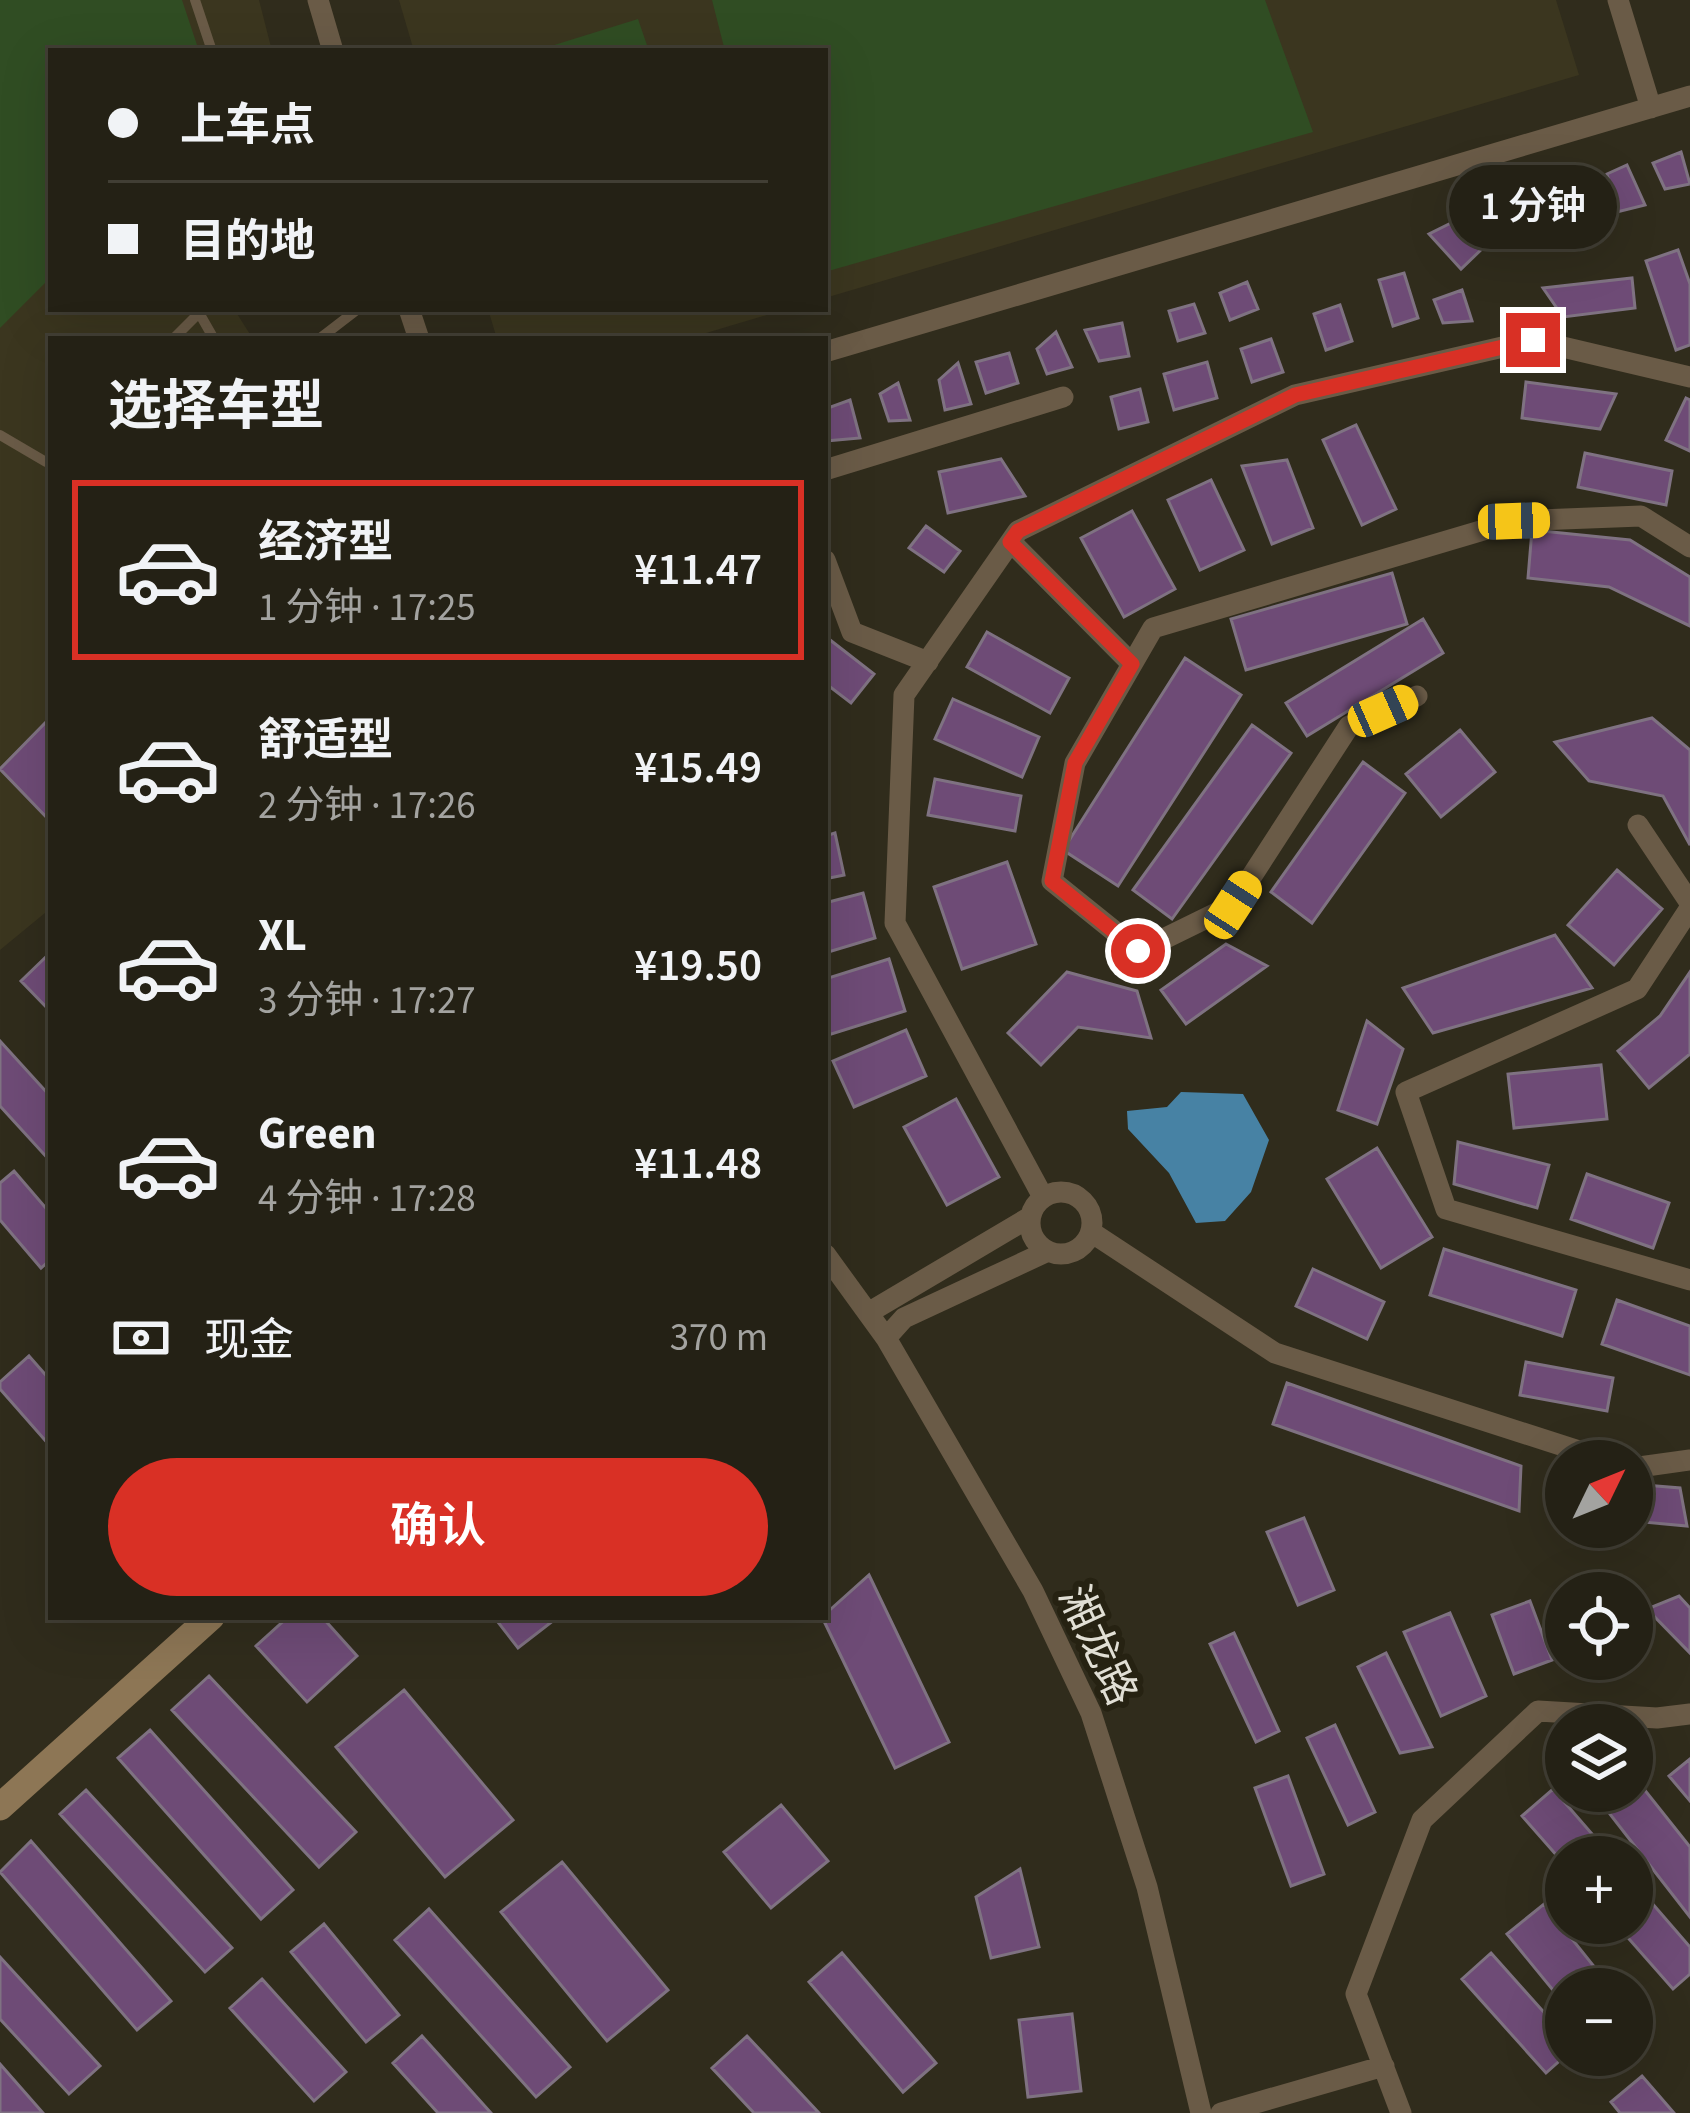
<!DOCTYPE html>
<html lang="zh">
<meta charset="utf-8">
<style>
body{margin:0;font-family:"Source Sans 3","Noto Sans SC",sans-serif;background:#302e22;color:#f1f3f6;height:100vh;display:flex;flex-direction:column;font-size:45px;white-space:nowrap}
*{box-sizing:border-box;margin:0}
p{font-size:39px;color:#a3a3a0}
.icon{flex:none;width:66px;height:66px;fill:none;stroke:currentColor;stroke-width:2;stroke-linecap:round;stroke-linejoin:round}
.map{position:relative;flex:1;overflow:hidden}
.details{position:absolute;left:48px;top:336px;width:780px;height:1284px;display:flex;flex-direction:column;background:#242115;border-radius:0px;box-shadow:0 12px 48px #0002,0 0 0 3px #413e34}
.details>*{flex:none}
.top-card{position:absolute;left:48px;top:48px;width:780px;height:264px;border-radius:0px;box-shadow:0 12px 48px #0002,0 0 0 3px #413e34;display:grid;align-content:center;height:264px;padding:0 60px;background:#242115}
.needle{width:78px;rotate:47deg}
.controls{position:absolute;left:1545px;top:1440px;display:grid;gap:24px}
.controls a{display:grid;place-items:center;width:108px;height:108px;border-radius:50%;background:#242115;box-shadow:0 12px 48px #0002,0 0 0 3px #413e34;font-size:60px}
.end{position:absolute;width:54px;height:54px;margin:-27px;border:15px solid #d93025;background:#fff;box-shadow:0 0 0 6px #fff}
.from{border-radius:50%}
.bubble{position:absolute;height:84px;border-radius:42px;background:#242115;box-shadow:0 12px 48px #0002,0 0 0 3px #413e34;font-size:39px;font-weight:600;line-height:84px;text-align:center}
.car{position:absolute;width:36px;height:72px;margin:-36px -18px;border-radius:15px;box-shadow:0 0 9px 3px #0007;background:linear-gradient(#f5c518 24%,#345 0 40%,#f5c518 0 76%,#345 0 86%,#f5c518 0)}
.top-card b{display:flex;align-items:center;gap:42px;height:114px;font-size:45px}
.top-card b+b{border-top:3px solid #413e34}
.top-card i{width:30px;height:30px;background:#f1f3f6}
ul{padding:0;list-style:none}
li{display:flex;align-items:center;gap:36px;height:180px;margin:0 24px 18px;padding:0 36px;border:6px solid transparent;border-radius:0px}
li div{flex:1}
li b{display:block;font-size:45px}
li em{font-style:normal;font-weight:600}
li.on{border-color:#d93025}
li>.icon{width:108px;height:108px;stroke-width:1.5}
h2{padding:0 60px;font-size:54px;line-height:144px}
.pay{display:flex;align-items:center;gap:30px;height:132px;padding:0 60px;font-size:45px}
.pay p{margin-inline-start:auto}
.action{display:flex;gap:24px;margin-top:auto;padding:24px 60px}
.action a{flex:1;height:138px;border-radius:72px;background:#d93025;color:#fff;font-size:48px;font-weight:600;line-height:138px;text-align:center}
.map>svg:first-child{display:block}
.built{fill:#3b361f}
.green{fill:#304d23}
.water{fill:#4782a4}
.building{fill:#6e4b76;stroke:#7f7282;stroke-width:3}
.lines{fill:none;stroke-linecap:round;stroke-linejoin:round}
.lane{stroke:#6a5b47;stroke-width:10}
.street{stroke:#6a5b47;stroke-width:21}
.secondary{stroke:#8d7655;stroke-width:27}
.route{stroke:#d93025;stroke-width:15}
.labels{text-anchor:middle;stroke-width:12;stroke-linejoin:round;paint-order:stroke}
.street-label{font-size:42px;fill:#e1dfd5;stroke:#262212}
</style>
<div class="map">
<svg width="1690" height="2113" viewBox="0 0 1690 2113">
<rect width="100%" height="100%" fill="#302c1c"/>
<!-- built -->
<path class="built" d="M0 0H259L272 51H51V309H234L253 339H51V908L0 950Z
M399 0H1556L1579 75 825 298V51H414Z
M488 309H787L686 339H497Z"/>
<!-- green -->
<path class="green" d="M0 0H182L199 51H51V277L0 328Z
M712 0H1265L1313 132 825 272V51H725Z
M638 19 649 51H535Z"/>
<!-- water -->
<path class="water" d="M1181 1092 1243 1094 1269 1140 1251 1192 1225 1221 1196 1223 1169 1173 1128 1129 1127 1111 1167 1107Z"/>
<!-- building -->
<path class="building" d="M1681 152 1690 184 1665 189 1653 163Z
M1627 165 1645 205 1617 212 1607 174Z
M1578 180 1591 224 1567 231 1554 187Z
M1528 201 1538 236 1516 242 1506 207Z
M1459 219 1485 246 1461 269 1429 234Z
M1678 250 1690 284V345L1676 350 1646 261Z
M1404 273 1418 318 1393 326 1379 280Z
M1632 278 1635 308 1563 317 1543 288Z
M1247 282 1258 309 1230 320 1220 293Z
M1462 290 1472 321 1443 323 1434 300Z
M1194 304 1205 333 1178 341 1169 311Z
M1340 305 1352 341 1326 350 1314 314Z
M1122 323 1129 356 1099 361 1085 330Z
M1056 332 1072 367 1047 374 1037 349Z
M1271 339 1283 372 1252 382 1241 349Z
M1009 353 1018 383 986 393 976 362Z
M1207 362 1217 398 1174 410 1164 374Z
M958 363 971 404 945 410 939 380Z
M1526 382 1616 394 1600 429 1522 418Z
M898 383 910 420 889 421 880 394Z
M1140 389 1148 422 1119 429 1111 397Z
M1686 398 1690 400V451L1666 440Z
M850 400 860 438 825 441V409Z
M1356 425 1396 509 1362 525 1323 440Z
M1585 453 1672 471 1666 505 1578 487Z
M1001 459 1025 496 948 513 939 472Z
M1287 460 1313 528 1272 544 1242 466Z
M1211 480 1244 550 1200 570 1168 500Z
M1132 511 1175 589 1124 617 1081 538Z
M926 526 960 551 944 572 909 548Z
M1532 530 1630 540 1690 577V626L1609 587 1528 578Z
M1392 573 1407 624 1246 670 1231 619Z
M1423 619 1443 653 1307 736 1286 703Z
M987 632 1069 678 1050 713 967 667Z
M825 636 874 674 851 703 825 683Z
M1185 658 1241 695 1118 886 1063 850Z
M953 699 1039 737 1022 777 935 739Z
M51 717V822L0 769Z
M1652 718 1690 750V845L1663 796 1589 781 1555 742Z
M1252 725 1291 753 1172 919 1133 890Z
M1460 730 1495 772 1441 817 1406 774Z
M1363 762 1405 793 1312 923 1271 892Z
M935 779 1021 796 1015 831 928 815Z
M835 833 844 875 825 879V836Z
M1007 862 1036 944 962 969 934 887Z
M1617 870 1662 909 1614 965 1568 925Z
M863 893 875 938 825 953V903Z
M1555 935 1592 988 1433 1033 1403 988Z
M1226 944 1267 966 1186 1024 1161 990Z
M51 952V1012L21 981Z
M889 959 905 1011 825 1036V979Z
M1067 972 1137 991 1151 1038 1078 1027 1041 1065 1008 1033Z
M1690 972V1054L1649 1088 1618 1051 1660 1016Z
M1367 1021 1403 1049 1377 1124 1338 1110Z
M906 1030 926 1076 854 1107 833 1061Z
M0 1041 51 1097V1162L0 1106Z
M1601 1065 1607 1119 1514 1128 1508 1074Z
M956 1099 999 1177 947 1205 904 1127Z
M1458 1142 1549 1165 1537 1208 1454 1184Z
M1377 1148 1432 1237 1381 1268 1327 1179Z
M14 1171 51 1214V1259L41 1268 0 1220V1183Z
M1587 1174 1669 1203 1653 1248 1571 1219Z
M1444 1249 1576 1290 1562 1336 1430 1295Z
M1313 1269 1384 1302 1367 1339 1296 1306Z
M1617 1300 1690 1326V1375L1602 1344Z
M29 1356 51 1381V1447L0 1389V1382Z
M1526 1362 1613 1378 1607 1411 1520 1395Z
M1287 1383 1521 1466 1519 1511 1273 1424Z
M1552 1476 1566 1477V1514L1549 1513Z
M1632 1484 1680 1488 1687 1526 1632 1521Z
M1304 1518 1334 1590 1298 1605 1267 1532Z
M869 1575 949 1742 895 1768 822 1617Z
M1679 1596 1690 1608V1653L1647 1609Z
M1530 1601 1552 1660 1514 1674 1492 1615Z
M1450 1613 1486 1696 1441 1716 1404 1632Z
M288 1617H322L357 1656 307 1702 256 1646Z
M494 1617H558L518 1648Z
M1234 1633 1279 1731 1256 1742 1210 1644Z
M1386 1653 1432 1747 1400 1753 1358 1667Z
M209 1676 356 1832 319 1867 172 1710Z
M404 1690 513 1820 445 1877 336 1747Z
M1335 1725 1375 1812 1348 1825 1307 1738Z
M150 1730 293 1890 261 1919 118 1758Z
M1690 1759V1801L1669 1776Z
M1632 1774 1690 1847V1917L1592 1791H1632Z
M1288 1776 1324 1874 1291 1886 1255 1788Z
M1553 1789 1612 1857H1566V1866L1522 1816Z
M86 1790 232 1948 205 1972 60 1814Z
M781 1805 828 1861 771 1908 724 1852Z
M31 1841 171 2001 137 2030 0 1872Z
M562 1862 668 1990 607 2041 501 1912Z
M1020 1869 1039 1947 991 1958 976 1897Z
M1632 1880 1690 1947V1974L1673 1989 1615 1923H1632Z
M1544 1904 1612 1989H1566V2006L1507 1934Z
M429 1909 570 2067 536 2097 395 1940Z
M324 1924 399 2015 366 2042 291 1952Z
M842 1953 936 2063 903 2092 809 1982Z
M1491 1953 1566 2037V2055L1546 2073 1462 1979Z
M0 1957 100 2066 69 2094 0 2019Z
M262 1979 346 2072 314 2101 230 2008Z
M1072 2014 1081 2091 1028 2097 1019 2020Z
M422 2036 491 2113H438L393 2063Z
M747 2036 819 2113H754L712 2068Z
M0 2064 43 2113H0Z
M1642 2076 1674 2113H1620L1611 2102Z"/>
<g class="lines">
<!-- lane -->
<path class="lane" d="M195 0 212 51
M198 311 214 339
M173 339 198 314
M319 339 358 309
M0 435 46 462 51 457"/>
<!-- street -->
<path class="street" d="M318 0 333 51
M1618 0 1651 108
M409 309 419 339
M825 352 1690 96
M825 470 1063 397
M1011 542 1132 664
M825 560 852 632 928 662
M1417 696 1349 726 1233 905 1139 951 1052 881 1075 763 1153 628 1514 521 1641 516 1690 547
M1638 825 1690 903
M1690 908 1637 989 1406 1092 1446 1209 1690 1280
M1030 1223a31 31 0 1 1 62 0a31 31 0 1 1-62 0Z
M1043 1197 895 923 904 695 1018 531 1295 395 1533 340 1690 377
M1091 1232 1275 1353 1610 1461
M825 1254 886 1338 1033 1591 1091 1713 1147 1887 1201 2113
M868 1313 1030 1217
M886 1338 904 1318 1048 1251
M1632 1468 1690 1460
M1221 2113 1384 2066
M1401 2113 1356 1994 1422 1820 1538 1711 1657 1718 1690 1714"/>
<!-- secondary -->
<path class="secondary" d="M0 1807 211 1617"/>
</g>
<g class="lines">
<!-- route -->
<path class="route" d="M1138 951 1052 881 1075 763 1132 664 1010 542 1018 531 1295 395 1533 340"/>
</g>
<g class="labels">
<!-- street labels -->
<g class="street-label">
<text transform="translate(1099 1645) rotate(65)" y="15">湘龙路</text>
</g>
</g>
</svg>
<div class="controls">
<a><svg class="needle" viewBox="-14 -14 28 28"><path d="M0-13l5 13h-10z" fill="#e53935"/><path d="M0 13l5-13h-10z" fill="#a3a3a0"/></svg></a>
<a><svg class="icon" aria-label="locate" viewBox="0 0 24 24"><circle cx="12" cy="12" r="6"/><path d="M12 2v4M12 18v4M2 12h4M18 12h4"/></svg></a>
<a><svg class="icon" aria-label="layers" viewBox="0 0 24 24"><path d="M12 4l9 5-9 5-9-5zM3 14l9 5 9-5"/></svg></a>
<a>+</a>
<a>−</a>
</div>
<i class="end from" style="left:1138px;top:951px"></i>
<i class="end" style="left:1533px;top:340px"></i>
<div class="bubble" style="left:1449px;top:165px;width:168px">1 分钟</div>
<i class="car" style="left:1514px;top:521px;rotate:88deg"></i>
<i class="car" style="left:1383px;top:711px;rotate:66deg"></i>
<i class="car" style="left:1233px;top:905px;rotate:33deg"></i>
<div class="top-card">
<b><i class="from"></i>上车点</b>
<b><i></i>目的地</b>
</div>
<section class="details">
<h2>选择车型</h2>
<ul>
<li class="on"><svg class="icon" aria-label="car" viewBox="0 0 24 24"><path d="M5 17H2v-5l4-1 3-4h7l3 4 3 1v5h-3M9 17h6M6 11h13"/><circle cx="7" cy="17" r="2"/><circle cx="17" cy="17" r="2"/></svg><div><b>经济型</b><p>1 分钟 · 17:25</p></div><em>¥11.47</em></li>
<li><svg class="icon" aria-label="car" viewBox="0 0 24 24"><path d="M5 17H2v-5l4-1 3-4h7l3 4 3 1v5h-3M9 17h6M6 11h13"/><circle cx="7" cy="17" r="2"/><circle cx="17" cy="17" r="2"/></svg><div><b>舒适型</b><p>2 分钟 · 17:26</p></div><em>¥15.49</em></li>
<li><svg class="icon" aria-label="car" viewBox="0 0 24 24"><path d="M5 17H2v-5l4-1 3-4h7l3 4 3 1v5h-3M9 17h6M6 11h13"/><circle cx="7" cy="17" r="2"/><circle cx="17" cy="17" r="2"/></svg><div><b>XL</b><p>3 分钟 · 17:27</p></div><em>¥19.50</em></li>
<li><svg class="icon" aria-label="car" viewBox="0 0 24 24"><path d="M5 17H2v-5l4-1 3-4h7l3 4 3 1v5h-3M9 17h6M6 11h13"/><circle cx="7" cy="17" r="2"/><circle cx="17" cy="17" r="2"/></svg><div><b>Green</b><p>4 分钟 · 17:28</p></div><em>¥11.48</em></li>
</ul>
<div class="pay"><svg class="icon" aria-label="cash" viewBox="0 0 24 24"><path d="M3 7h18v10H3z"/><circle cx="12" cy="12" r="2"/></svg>现金<p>370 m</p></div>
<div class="action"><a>确认</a></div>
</section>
</div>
